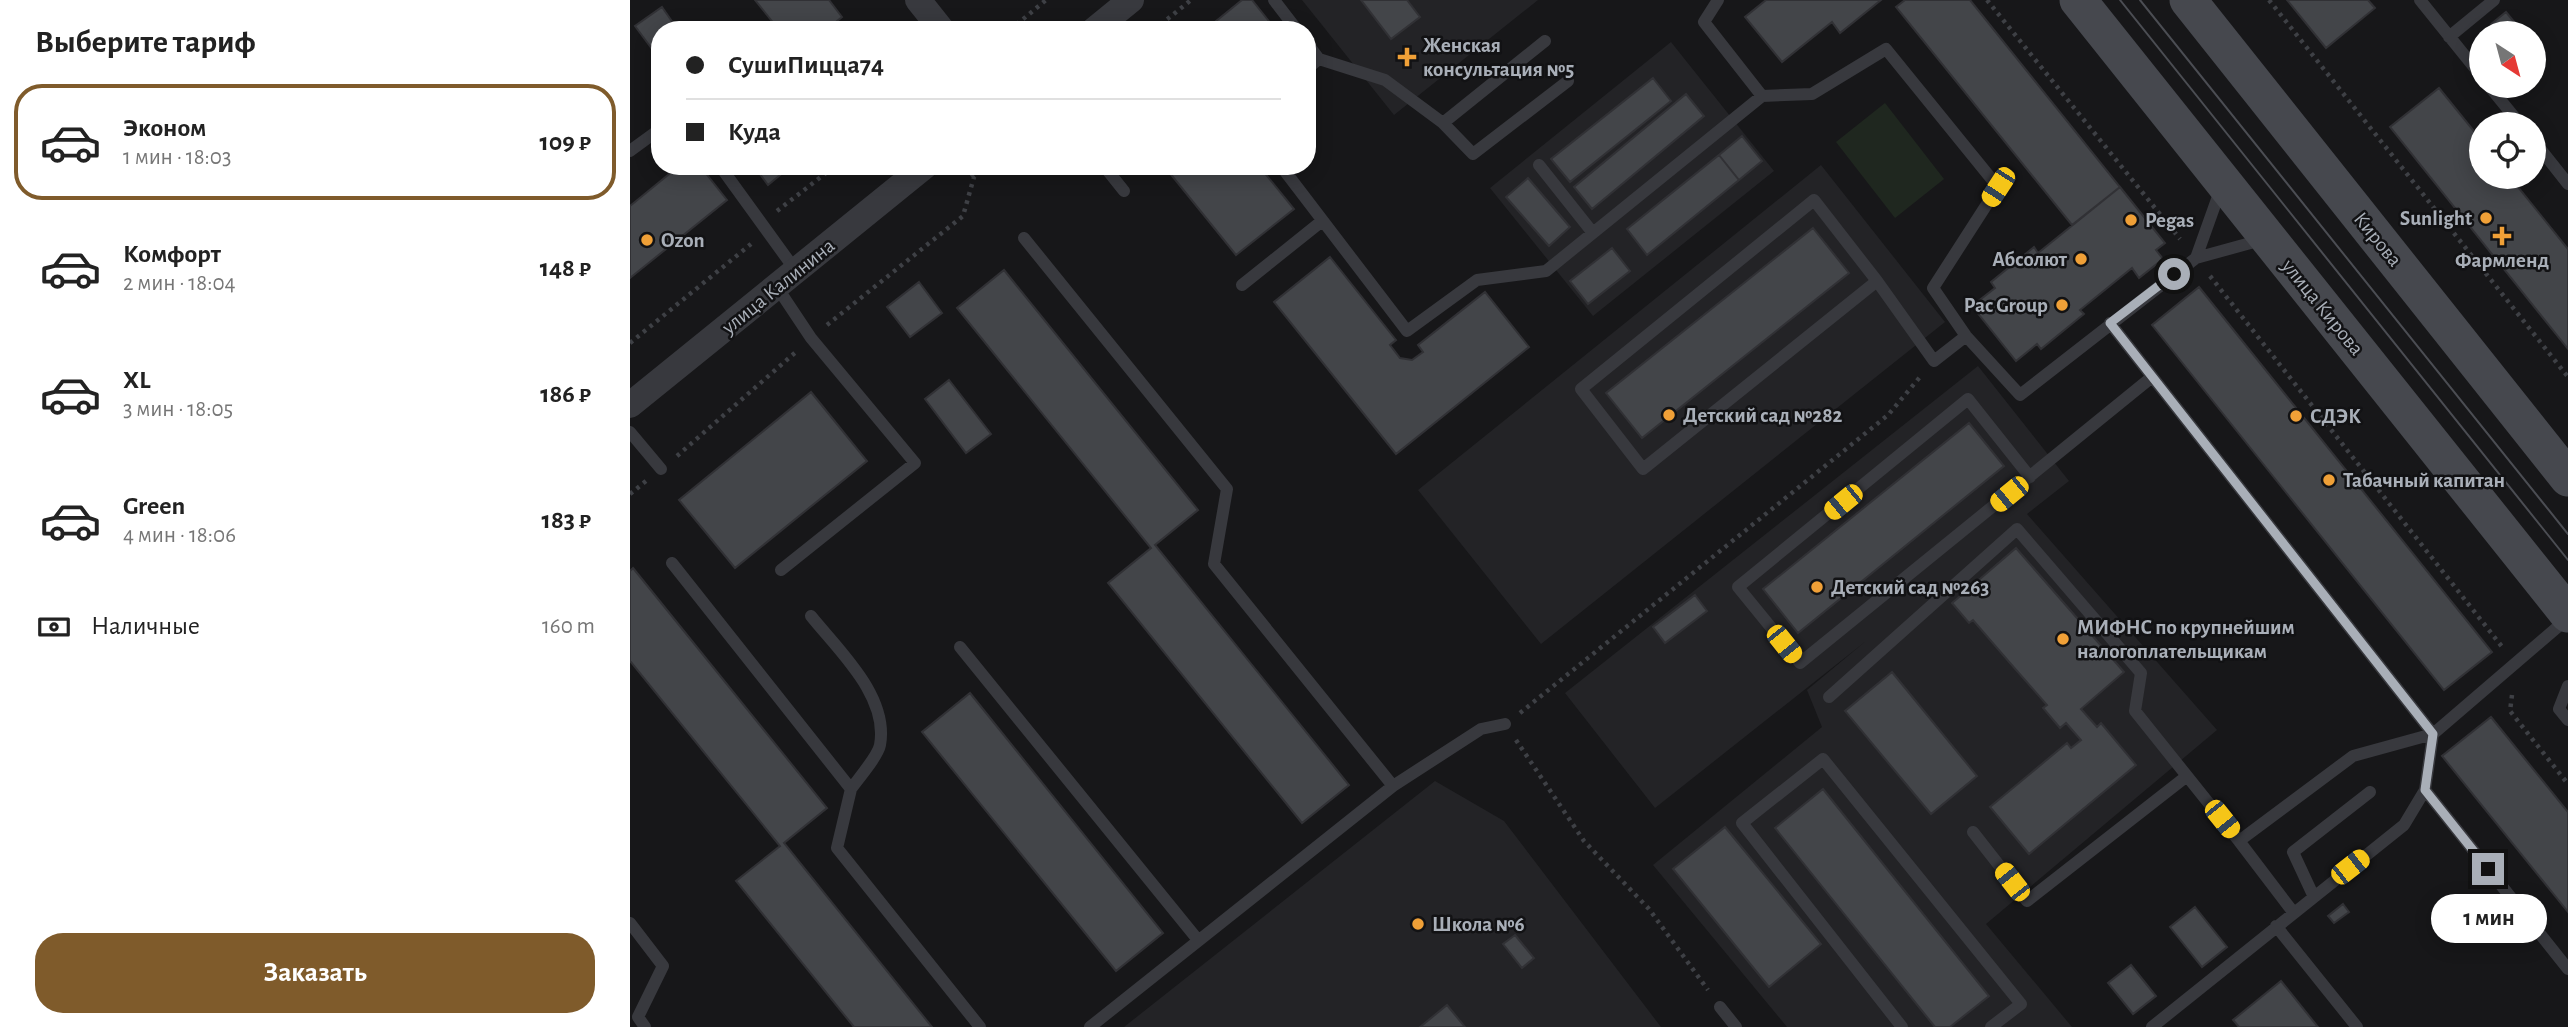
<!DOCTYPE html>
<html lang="ru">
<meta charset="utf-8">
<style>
body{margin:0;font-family:"Alegreya Sans",sans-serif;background:#f6f6f6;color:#222;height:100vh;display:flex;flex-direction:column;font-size:26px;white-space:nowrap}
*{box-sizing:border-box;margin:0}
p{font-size:23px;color:#767676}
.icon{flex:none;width:38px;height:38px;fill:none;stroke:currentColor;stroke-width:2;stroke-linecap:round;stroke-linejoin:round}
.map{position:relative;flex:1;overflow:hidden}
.sheet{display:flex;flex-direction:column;background:#fff;width:630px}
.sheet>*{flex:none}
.hud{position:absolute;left:21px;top:21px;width:665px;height:154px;border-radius:28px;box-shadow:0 4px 18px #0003;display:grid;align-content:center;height:154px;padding:0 35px;background:#fff}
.needle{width:46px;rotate:144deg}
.controls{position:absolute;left:1839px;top:21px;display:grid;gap:14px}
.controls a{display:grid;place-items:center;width:77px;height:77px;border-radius:50%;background:#fff;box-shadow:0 4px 18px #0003;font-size:35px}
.end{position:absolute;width:32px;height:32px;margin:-16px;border:9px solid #a9afb8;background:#111;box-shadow:0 0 0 4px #111}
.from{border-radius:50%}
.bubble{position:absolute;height:49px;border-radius:24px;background:#fff;box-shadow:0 4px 18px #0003;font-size:23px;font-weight:600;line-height:49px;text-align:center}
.car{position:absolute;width:21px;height:42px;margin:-21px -10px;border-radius:9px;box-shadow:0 0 5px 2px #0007;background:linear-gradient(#f5c518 24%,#345 0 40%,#f5c518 0 76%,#345 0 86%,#f5c518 0)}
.hud b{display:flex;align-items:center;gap:24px;height:66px;font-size:26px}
.hud b+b{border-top:2px solid #e0e0e0}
.hud i{width:18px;height:18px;background:#222}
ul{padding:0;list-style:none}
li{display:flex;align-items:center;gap:21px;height:116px;margin:0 14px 10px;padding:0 21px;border:4px solid transparent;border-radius:28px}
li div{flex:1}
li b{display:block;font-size:26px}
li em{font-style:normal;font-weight:600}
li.on{border-color:#7f5b2b}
li>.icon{width:63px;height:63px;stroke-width:1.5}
h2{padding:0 35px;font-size:32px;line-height:84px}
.pay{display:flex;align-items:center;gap:18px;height:77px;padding:0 35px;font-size:26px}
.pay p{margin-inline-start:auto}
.button{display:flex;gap:14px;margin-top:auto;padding:14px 35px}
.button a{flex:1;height:80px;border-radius:28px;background:#7f5b2b;color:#fff;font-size:28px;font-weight:600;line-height:80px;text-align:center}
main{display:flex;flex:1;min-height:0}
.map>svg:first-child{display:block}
.built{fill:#232326}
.green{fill:#1f271f}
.building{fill:#434549;stroke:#313135;stroke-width:2}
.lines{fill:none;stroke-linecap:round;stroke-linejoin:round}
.path{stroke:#3e4045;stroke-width:4.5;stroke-dasharray:3.5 5;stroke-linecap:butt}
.lane{stroke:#38393e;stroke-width:12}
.street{stroke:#38393e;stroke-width:26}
.secondary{stroke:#46484e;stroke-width:37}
.tram{stroke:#4b4d53;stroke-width:2}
.route{stroke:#a9afb8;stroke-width:9}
.poi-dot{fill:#f0a037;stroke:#121214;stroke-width:2.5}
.labels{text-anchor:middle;stroke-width:5;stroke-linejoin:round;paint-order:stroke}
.poi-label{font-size:21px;font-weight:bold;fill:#a9afb8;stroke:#121214;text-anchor:start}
.street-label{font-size:21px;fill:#a9afb8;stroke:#121214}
</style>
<main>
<section class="sheet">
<h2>Выберите тариф</h2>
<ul>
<li class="on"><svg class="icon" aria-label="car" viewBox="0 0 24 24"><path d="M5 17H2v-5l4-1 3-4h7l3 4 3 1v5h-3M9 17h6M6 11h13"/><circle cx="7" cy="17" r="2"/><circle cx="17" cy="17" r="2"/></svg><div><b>Эконом</b><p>1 мин · 18:03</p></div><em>109 ₽</em></li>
<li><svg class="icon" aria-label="car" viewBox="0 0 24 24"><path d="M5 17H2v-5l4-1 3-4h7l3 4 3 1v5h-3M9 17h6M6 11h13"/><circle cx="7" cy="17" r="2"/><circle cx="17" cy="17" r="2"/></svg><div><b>Комфорт</b><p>2 мин · 18:04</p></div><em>148 ₽</em></li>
<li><svg class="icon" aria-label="car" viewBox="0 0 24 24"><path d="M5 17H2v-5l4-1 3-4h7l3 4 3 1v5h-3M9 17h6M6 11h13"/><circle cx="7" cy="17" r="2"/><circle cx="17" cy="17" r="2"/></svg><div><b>XL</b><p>3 мин · 18:05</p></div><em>186 ₽</em></li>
<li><svg class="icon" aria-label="car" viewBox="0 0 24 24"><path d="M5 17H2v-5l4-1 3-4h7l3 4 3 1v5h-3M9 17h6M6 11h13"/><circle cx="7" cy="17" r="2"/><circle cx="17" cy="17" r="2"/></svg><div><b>Green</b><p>4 мин · 18:06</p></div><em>183 ₽</em></li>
</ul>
<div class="pay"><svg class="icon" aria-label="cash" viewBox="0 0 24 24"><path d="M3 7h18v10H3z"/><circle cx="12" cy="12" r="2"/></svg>Наличные<p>160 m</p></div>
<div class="button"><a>Заказать</a></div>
</section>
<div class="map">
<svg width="1938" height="1027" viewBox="0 0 1938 1027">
<rect width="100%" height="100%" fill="#171719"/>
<!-- built -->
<path class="built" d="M672 0H908L764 115Z
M1041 42 1144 171 963 316 860 188Z
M1191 165 1315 322 911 644 788 490Z
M1348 366 1439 481 1397 514 1587 730 1356 924 1442 1027H1157L1023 865 1192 727 1177 690 1236 641 1025 808 935 693Z
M805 781 874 821 1031 1027H494Z"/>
<!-- green -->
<path class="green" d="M1255 103 1314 179 1265 218 1206 142Z"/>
<!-- building -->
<path class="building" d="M125 0H199L212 17 196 30H149Z
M612 0H622L646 30H575Z
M731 0H777L790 17 761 39Z
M1136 0H1251L1210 33 1202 22 1152 62 1115 17Z
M1275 0H1340L1490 187 1442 225 1266 7Z
M1657 0H1738L1745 8 1696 48Z
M32 7 48 30H30V44L22 49 5 26Z
M1876 12 1890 29 1885 33H1869L1861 24Z
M1023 78 1041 101 940 182 921 159Z
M1809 88 1852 141V177H1880L1938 249V349L1760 127Z
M1056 94 1074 116 962 209 944 187Z
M1112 136 1132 161 1109 180 1089 155Z
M1089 155 1109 180 1017 255 997 229Z
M49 166H70L97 200 0 278V206Z
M124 166H161L138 185Z
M534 166H629L664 209 606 255Z
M898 178 940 227 919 246 876 197Z
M1490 187 1535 243 1526 250 1533 259 1509 278 1502 268 1450 310 1454 314 1411 349 1407 344 1386 361 1342 306 1365 288 1361 282 1404 247 1408 253Z
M1183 228 1219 273 1012 438 976 393Z
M982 248 1000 271 958 304 940 281Z
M700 257 766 340 760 345 770 358 782 360 793 352 788 345 855 292 899 347 766 454 644 302Z
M374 270 568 510 525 545 719 785 672 823 478 583 521 548 327 308Z
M289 282 312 313 280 337 257 307Z
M1569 287 1862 652 1814 690 1522 325Z
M319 380 361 434 336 453 295 399Z
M181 392 237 461 105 568 49 500Z
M1339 423 1374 466 1168 633 1133 589Z
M1386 548 1494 672 1451 709 1467 727 1471 723 1506 765 1399 854 1360 807 1437 743 1441 748 1451 740 1436 723 1430 728 1413 708 1417 705 1380 663 1343 620 1339 623 1322 603Z
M3 568 197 808 154 843 302 1027H224L106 881 150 846 0 661V571Z
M1065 595 1077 611 1035 643 1023 627Z
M1262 672 1347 776 1301 814 1215 711Z
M340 693 533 933 486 971 292 732Z
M1861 717 1938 812V912L1812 756Z
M1193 789 1359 996 1320 1027H1305L1145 828Z
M1095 827 1191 944 1139 987 1043 869Z
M1713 904 1719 912 1704 923 1698 916Z
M1565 907 1597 947 1572 967 1540 927Z
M885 935 904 958 892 968 873 944Z
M1501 965 1526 996 1503 1014 1478 983Z
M1651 981 1688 1027H1609L1603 1020Z
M817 1005 835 1027H790Z"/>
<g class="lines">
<!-- path -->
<path class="path" d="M1357 0 1550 239
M1639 0 1938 377
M380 30 416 0
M524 30 561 0
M336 166 344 177
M147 211 205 166
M1580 276 1873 648
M197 325 333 216 344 177 358 166
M0 343 121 244
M47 456 167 351
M0 494 16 481
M1882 695 1880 711 1938 784
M890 713 1258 415 1290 377
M886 740 954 841 1019 909 1078 990"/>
<!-- lane -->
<path class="lane" d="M644 0 667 30
M1088 0 1074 22 1132 96 1182 94 1256 49 1368 187 1303 288 1336 336 1390 395 1566 258
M1790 0 1852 77
M1819 37 1864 0
M677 43 689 59 677 69
M689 59 755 80 813 123 843 154 938 81
M1859 86 1890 124
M813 123 915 41
M1904 141 1938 184
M0 151 30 129
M909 165 963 233
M90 166 166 271
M474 166 494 191
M651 166 777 331 847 280 916 271 1132 96
M1591 188 1566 258 1635 239
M394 238 597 489 584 564 763 786 460 1027
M1247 281 1013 469 951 389 1184 200 1247 281 1304 361 1336 336
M612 285 692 221
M147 287 181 338 285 463 151 570
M0 432 31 469
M1400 477 1338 399 1108 587 1170 663 1522 377
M42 563 221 789 207 848 350 1027
M181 616C209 651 259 696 250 745 248 756 228 779 221 789
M330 647 568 940
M1938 686 1929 709 1938 720
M1199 697 1387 529 1511 673 1505 711 1609 841 1723 756 1803 734 1480 323
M763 786 851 729 875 724
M1795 790 1938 969
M1343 832 1397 901 1557 776
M1609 841 1663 912
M1683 895 1663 852 1740 792
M0 923 33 966 8 1017 15 1027
M1646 926 1727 1027
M1090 1007 1106 1027
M1272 1027 1112 823 1193 759 1391 1004 1361 1027
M1522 1027 1774 825 1795 790 1803 734 1938 618"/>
<!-- street -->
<path class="street" d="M288 0 312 30
M464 30 501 0
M0 405 295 166"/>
<!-- secondary -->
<path class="secondary" d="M1448 0 1938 614
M1558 0 1938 478"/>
<!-- tram -->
<path class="tram" d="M1490 0 1938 560
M1510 0 1938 534"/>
</g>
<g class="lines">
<!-- route -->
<path class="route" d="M1544 274 1480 323 1803 734 1795 790 1858 869"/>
</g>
<!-- markers -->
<g class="poi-dot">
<path d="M773.5 46.5h7v7h7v7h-7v7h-7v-7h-7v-7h7z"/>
<circle cx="1856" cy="218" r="7"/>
<circle cx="1501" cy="220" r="7"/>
<path d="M1868.5 225.5h7v7h7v7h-7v7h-7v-7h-7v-7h7z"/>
<circle cx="17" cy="240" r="7"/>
<circle cx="1451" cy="259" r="7"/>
<circle cx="1432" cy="305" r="7"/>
<circle cx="1039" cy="415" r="7"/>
<circle cx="1666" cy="416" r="7"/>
<circle cx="1699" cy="480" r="7"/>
<circle cx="1187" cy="587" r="7"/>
<circle cx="1433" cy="639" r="7"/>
<circle cx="788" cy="924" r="7"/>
</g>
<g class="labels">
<!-- poi labels -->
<g class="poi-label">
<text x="793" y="52">Женская<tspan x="793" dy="24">консультация №5</tspan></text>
<text x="1842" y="225" text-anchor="end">Sunlight</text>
<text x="1515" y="227">Pegas</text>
<text x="31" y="247">Ozon</text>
<text x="1437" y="266" text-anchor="end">Абсолют</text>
<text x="1872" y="267" text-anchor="middle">Фармленд</text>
<text x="1418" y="312" text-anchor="end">Pac Group</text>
<text x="1053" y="422">Детский сад №282</text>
<text x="1680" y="423">СДЭК</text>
<text x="1713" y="487">Табачный капитан</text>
<text x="1201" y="594">Детский сад №263</text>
<text x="1447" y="634">МИФНС по крупнейшим<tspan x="1447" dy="24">налогоплательщикам</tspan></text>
<text x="802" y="931">Школа №6</text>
</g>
<!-- street labels -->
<g class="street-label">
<text transform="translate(1748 239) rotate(51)" y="7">Кирова</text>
<text transform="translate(148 286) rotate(-39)" y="7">улица Калинина</text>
<text transform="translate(1693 307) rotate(51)" y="7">улица Кирова</text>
</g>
</g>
</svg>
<div class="controls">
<a><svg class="needle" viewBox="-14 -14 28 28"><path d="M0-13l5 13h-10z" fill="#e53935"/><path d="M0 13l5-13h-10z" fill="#767676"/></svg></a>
<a><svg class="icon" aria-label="locate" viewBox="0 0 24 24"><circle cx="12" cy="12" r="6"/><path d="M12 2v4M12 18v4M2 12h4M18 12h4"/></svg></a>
</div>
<i class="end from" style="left:1544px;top:274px"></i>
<i class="end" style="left:1858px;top:869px"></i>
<div class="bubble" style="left:1801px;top:894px;width:116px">1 мин</div>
<i class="car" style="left:1368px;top:187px;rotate:213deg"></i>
<i class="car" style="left:1379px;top:494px;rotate:231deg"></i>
<i class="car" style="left:1213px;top:502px;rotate:231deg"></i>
<i class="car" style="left:1154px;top:644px;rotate:141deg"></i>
<i class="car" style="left:1592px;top:819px;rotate:141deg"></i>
<i class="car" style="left:1720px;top:867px;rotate:52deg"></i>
<i class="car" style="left:1382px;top:882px;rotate:322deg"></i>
<div class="hud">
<b><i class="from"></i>СушиПицца74</b>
<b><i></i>Куда</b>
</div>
</div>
</main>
